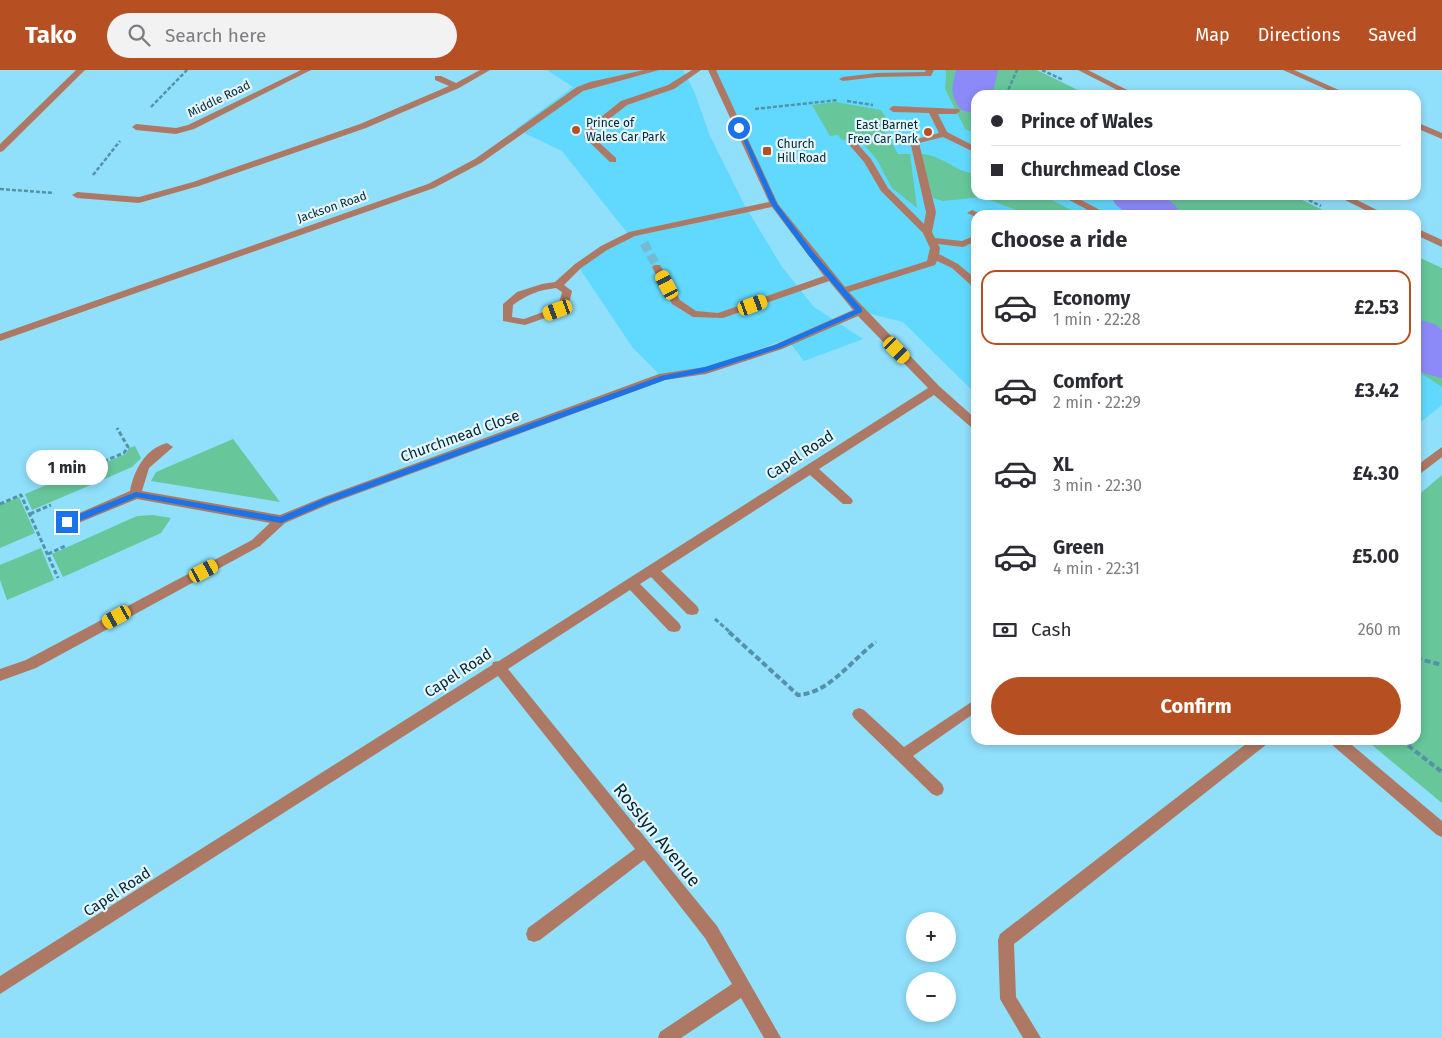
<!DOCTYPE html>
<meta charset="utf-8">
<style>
body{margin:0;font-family:"Fira Sans",sans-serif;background:#f2f2f3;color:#2b2b33;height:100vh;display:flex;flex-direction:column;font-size:19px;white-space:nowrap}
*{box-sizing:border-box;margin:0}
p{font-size:16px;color:#7c7c81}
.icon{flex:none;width:28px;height:28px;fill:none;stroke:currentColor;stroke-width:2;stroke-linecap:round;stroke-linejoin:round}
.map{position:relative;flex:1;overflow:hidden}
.sheet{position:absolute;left:971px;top:140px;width:450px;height:535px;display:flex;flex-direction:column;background:#fff;border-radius:15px;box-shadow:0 2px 8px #0003}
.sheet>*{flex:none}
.top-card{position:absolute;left:971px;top:20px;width:450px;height:110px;border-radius:15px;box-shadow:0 2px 8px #0003;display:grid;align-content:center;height:110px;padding:0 20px;background:#fff}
.controls{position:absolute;left:906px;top:842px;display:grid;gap:10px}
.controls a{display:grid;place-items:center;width:50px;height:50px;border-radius:50%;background:#fff;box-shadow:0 2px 8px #0003;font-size:25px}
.end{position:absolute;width:22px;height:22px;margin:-11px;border:6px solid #1a73e8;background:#fff;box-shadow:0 0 0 2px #fff}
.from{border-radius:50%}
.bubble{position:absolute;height:35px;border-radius:18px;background:#fff;box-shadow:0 2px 8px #0003;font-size:16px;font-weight:700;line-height:35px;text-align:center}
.car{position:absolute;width:15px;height:30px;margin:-15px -8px;border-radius:6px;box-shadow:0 0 4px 1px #0007;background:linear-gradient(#f5c518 24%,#345 0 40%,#f5c518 0 76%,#345 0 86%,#f5c518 0)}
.top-card b{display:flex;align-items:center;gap:18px;height:48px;font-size:19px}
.top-card b+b{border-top:1px solid #e1e1e2}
.top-card i{width:12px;height:12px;background:#2b2b33}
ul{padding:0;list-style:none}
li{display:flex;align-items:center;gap:15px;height:75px;margin:0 10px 8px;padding:0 10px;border:2px solid transparent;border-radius:15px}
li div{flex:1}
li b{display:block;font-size:19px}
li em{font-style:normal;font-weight:700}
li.current{border-color:#b65023}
li>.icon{width:45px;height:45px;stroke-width:1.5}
h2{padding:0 20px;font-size:22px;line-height:60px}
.pay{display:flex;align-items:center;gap:12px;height:55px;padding:0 20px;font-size:19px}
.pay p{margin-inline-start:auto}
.cta{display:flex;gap:10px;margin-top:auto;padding:10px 20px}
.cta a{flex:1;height:58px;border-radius:30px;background:#b65023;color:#fff;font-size:20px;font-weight:700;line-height:58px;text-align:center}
header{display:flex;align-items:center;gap:30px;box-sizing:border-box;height:70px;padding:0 25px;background:#b65023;color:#fff}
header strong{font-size:24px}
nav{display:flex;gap:28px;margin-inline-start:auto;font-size:18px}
.search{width:350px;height:45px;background:#f2f2f3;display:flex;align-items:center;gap:12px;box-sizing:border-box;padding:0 18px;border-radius:28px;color:#7c7c81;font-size:19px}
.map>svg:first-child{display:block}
.built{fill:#61d8fd}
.green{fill:#67c69a}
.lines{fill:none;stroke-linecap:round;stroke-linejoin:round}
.river{fill:#8c8af9;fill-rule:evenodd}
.minor-tunnel{stroke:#74bad3;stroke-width:9;stroke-dasharray:9 4.5;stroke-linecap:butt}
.path-far2{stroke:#5592a7;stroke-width:2.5;stroke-dasharray:4 2;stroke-linecap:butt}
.path-far1{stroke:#5592a7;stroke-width:3;stroke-dasharray:4.5 2.5;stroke-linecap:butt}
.path{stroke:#5592a7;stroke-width:4;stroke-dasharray:6 3;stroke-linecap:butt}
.minor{fill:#ad7965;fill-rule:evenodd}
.route{fill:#1a73e8}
.poi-dot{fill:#b65023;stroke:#e4f6fd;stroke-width:2}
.labels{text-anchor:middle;stroke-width:4.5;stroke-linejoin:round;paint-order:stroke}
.far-street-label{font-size:12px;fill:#042732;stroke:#e4f6fd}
.far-poi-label{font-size:12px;fill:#042732;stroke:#e4f6fd;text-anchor:start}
.street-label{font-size:15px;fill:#042732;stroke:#e4f6fd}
.near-street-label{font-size:18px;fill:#042732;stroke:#e4f6fd}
</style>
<header>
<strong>Tako</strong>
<div class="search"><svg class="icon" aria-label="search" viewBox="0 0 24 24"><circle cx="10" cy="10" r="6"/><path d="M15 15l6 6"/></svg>Search here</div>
<nav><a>Map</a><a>Directions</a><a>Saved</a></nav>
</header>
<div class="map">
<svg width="1442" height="968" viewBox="0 0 1442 968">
<rect width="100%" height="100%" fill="#90dffb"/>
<!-- built -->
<path class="built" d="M547 0H683L694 21 710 66 745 136 782 197 814 237 863 269 804 291 787 269 706 298 661 306 633 278 578 196 629 165 562 81 516 59 573 17Z
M712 0H946L945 19 965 59 976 64V125H1100L1111 130 1118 125 1151 143 1148 145H976V324L903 252 859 241 774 134Z
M1416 300 1442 317V335L1416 356Z"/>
<!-- green -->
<path class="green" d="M946 0H1037L1088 25H976V64L965 59 945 19Z
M835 32 881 40 890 54 881 56 898 84H910L917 138 892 118 877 90 859 68 842 70 838 65 830 66 812 35Z
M921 84C943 85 955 102 976 104V125H1042L1081 145H1029L982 127 943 131 933 128Z
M1118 125H1292L1333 145H1148L1151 142Z
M1416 186 1442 198V317L1416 300Z
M233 369 280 432 151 411 156 402Z
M135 376 141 388 132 397 100 411 93 398 126 384 129 378Z
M86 400 93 414 32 440 25 424 75 403 76 405Z
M1442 405V733L1366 670H1416V427Z
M19 427 35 463 0 478V435Z
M153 445 171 448 161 463 63 507 52 484 137 446Z
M41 478 54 510 7 530 0 510V495Z"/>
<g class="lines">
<!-- river -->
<path class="river" d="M956 0H998L993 22 994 25H976V44L961 40C949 23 952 19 956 0Z
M1110 125H1162L1175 135 1182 145H1129L1116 135Z
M1416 249 1435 254 1442 260V308L1423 303 1416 297Z"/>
<!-- minor-tunnel -->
<path class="minor-tunnel" d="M644 173 657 197"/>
<!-- path-far2 -->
<path class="path-far2" d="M1042 0 1063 10
M1006 25 1017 0
M847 31 873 35
M151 37 187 0
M755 39 838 30
M93 105 120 71
M0 119 54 123
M1298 125 1321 136"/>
<!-- path-far1 -->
<path class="path-far1" d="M89 397 98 415
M78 402 124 383 128 377 117 358
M0 434 21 425 58 508
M30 444 51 435
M48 484 65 476
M715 549 731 563"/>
<!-- path -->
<path class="path" d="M729 562 798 625C830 623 851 590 876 572
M1416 588 1442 595
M1401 670 1442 702"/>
<!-- minor -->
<path class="minor" d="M76 0H85L3 81 0 82V74Z
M301 0H311L194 59 176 64 136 60 132 57 136 54 176 58 188 55Z
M480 0H490L459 18 366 58 199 116 139 133 77 128 72 125 77 122 139 127 193 112 360 54 449 16 435 10V6H441L456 13Z
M644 0H659L583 21 481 93 434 118 0 271V264L428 114 475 89 577 17 590 12Z
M692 0H701L674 19 627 35 593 62 592 66 616 88V92H610L584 67 586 59 621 31 668 15Z
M708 0H716L778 134 845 217 927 191 930 178 923 163 881 121 864 92 846 71 847 69H853L871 89 888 118 924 154 926 142 910 71 939 63 929 43 893 42 889 39 893 36 959 39 960 41 956 44H938L947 62 976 77V83L943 67 919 73 936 142 932 162 935 168 962 171 976 165V171L963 177 938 174 940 178 939 184 958 194 976 209V217L972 216 952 198 937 191 935 195 849 222 939 316 976 349V359L972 358 934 325 819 399 851 428 853 431 851 434H843L810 405 661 501 697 536 699 540 697 544 692 545 687 544 651 507 640 514 679 553 681 557 679 561 674 562 669 561 630 520 508 599 717 856 781 968H764L741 928 681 968H658L660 962 732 914 705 868 644 790 540 870 534 872 528 870 526 864 528 858 635 779 498 606 0 924V906L492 595 493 592 499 591 928 318 858 246 782 279 706 304 665 310 332 433 285 453 260 476 36 598 0 611V599L26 590 252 470 270 453 137 429 71 456H63L61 453 63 450 130 421C134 400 145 379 167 373L173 377 149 398 142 421 280 445 324 427 659 304 705 297 774 275 853 240 829 211 723 248 693 247 672 234 652 197 654 195H660L680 230 696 241 718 243 824 206 772 137 635 166 607 180 581 198 564 215 572 221 570 230 562 242 525 255 503 251V234L517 222 542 214 555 212 575 194 601 176 629 162 769 132ZM556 218 562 222 560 230 554 238 524 249 512 247 513 235C526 225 539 220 556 218Z
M926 0H934L931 6H928L877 7 843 11 839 9 843 7 877 3 925 2Z
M1078 0H1088L1137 25H1127Z
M1283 0H1294L1350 25H1339Z
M1416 52 1442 63V69L1416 58Z
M1060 125H1072L1109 145H1097Z
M1335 125H1347L1387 145H1375Z
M972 140 983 145H976V147L967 143Z
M1416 158 1442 170V177L1416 165Z
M1442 377V387L1416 407V396Z
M976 629V642L913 686 942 714 944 719 942 724 937 726 932 724 854 648 852 644 854 640 859 638 864 640 904 677Z
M1251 670H1269L1267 674 1014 874 1016 927 1041 968H1023L1000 929 998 870 1000 864Z
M1329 670H1346L1442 751V767L1437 765 1331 674Z"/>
</g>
<!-- route -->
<path class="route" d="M737 56 742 58 777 134 814 183 862 239V242L780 278 706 302 665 310 331 432 281 453 137 427 70 455H64V450L136 422 280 447 325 428 661 306 705 297 775 275 855 240 809 186 771 134Z"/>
<!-- markers -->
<g class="poi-dot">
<circle cx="576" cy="60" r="5"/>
<circle cx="928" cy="62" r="5"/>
<rect x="762" y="76" width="10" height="10" rx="2.5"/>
</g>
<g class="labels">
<!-- far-street labels -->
<g class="far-street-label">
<text transform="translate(219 29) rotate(-26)" y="4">Middle Road</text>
<text transform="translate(332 137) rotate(-19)" y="4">Jackson Road</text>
</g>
<!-- far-poi labels -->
<g class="far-poi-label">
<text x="586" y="57">Prince of<tspan x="586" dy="14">Wales Car Park</tspan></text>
<text x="918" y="59" text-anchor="end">East Barnet<tspan x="918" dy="14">Free Car Park</tspan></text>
<text x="777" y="78">Church<tspan x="777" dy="14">Hill Road</tspan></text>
</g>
<!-- street labels -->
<g class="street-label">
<text transform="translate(460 366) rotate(-20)" y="5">Churchmead Close</text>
<text transform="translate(800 385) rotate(-33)" y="5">Capel Road</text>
<text transform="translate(458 603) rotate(-33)" y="5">Capel Road</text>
<text transform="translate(117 822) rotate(-33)" y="5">Capel Road</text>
</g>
<!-- near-street labels -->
<g class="near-street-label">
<text transform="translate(657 765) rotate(51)" y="6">Rosslyn Avenue</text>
</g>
</g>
</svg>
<div class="controls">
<a>+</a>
<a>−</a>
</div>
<i class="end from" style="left:739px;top:58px"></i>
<i class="end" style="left:67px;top:452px"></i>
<div class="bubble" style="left:26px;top:380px;width:82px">1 min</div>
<i class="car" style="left:667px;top:215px;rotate:332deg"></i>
<i class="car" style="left:753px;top:235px;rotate:70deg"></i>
<i class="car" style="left:558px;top:240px;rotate:250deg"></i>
<i class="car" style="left:897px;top:280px;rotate:136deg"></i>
<i class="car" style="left:204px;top:501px;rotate:62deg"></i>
<i class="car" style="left:117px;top:547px;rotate:241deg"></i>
<div class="top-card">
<b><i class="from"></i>Prince of Wales</b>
<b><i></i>Churchmead Close</b>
</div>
<section class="sheet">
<h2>Choose a ride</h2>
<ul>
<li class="current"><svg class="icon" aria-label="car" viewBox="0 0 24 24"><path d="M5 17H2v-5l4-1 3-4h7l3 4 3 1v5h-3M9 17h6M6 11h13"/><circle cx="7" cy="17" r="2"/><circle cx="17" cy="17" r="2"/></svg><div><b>Economy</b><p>1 min · 22:28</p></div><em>£2.53</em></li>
<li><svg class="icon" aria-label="car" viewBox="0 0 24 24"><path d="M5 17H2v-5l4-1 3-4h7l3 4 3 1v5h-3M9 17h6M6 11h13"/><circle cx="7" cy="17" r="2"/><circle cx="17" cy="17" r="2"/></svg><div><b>Comfort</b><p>2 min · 22:29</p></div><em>£3.42</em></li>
<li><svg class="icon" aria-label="car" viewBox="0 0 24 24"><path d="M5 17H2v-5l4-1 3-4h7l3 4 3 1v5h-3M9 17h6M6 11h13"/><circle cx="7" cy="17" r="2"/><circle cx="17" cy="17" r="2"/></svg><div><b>XL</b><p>3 min · 22:30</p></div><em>£4.30</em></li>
<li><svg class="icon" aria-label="car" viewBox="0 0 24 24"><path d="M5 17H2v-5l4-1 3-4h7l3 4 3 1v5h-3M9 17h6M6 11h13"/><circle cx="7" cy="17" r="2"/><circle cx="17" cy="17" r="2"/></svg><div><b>Green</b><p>4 min · 22:31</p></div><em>£5.00</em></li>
</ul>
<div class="pay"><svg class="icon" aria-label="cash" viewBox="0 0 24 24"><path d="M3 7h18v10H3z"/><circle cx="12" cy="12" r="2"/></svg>Cash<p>260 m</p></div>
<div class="cta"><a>Confirm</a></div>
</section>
</div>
